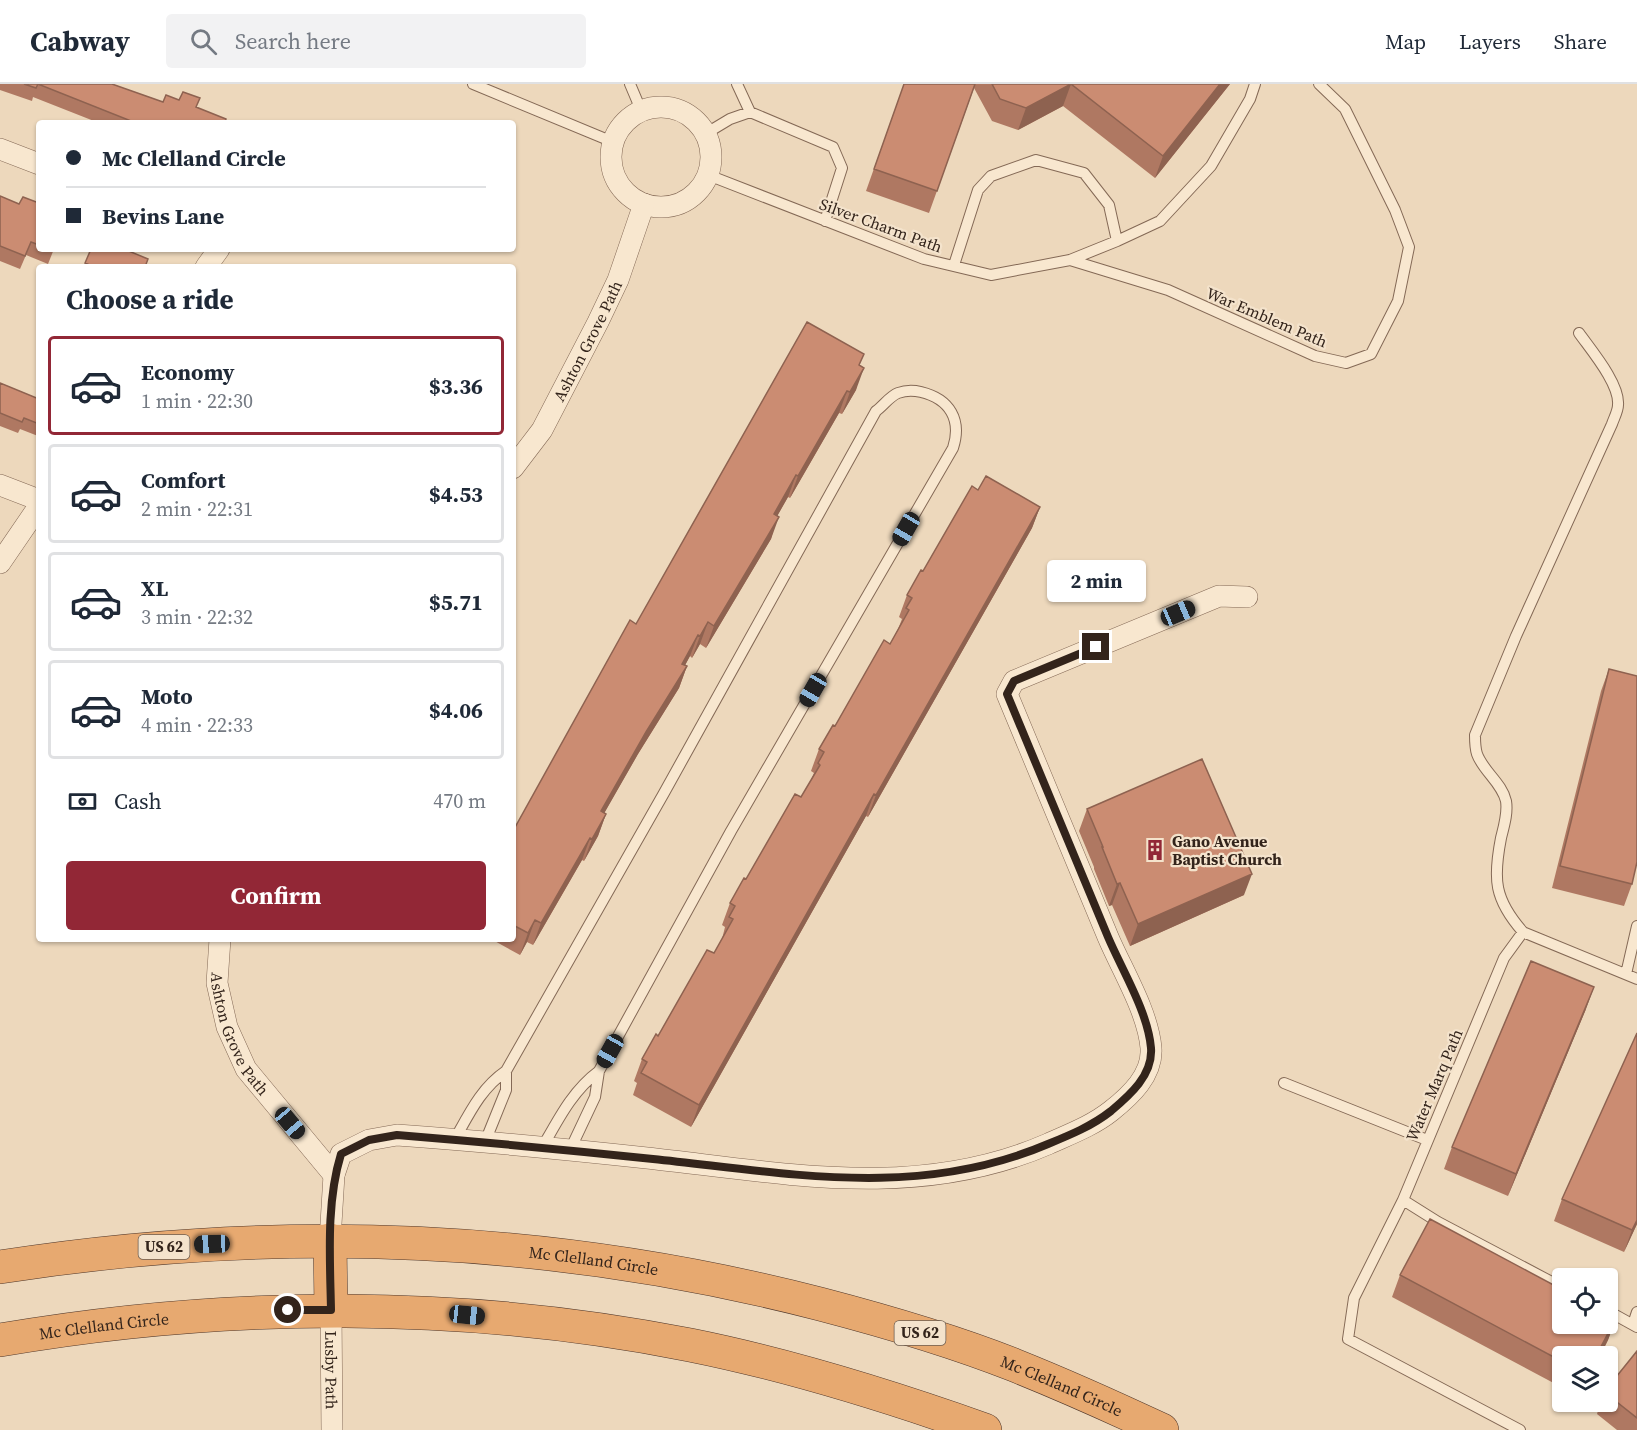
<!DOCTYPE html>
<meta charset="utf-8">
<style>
body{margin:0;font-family:"Source Serif 4",serif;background:#f2f2f3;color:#1f2937;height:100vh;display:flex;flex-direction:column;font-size:22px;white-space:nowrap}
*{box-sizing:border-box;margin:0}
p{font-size:20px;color:#747a83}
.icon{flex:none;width:33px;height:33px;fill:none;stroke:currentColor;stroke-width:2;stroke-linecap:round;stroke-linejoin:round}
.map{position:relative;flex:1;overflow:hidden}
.drawer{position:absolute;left:36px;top:180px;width:480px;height:678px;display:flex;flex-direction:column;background:#fff;border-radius:6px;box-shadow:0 2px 4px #0004}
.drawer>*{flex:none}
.hud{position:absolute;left:36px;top:36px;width:480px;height:132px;border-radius:6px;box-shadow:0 2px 4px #0004;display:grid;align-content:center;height:132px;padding:0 30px;background:#fff}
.tools{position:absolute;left:1552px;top:1184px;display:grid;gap:12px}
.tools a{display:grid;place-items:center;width:66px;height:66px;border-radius:6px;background:#fff;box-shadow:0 2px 4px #0004;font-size:30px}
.end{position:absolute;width:27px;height:27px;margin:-14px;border:8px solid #33241b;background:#fff;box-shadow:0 0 0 3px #fff}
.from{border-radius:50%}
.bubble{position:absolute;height:42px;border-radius:6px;background:#fff;box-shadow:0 2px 4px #0004;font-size:20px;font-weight:700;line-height:42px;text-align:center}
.car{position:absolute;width:18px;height:36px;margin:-18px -9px;border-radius:8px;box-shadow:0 0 4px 2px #0007;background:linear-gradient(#222 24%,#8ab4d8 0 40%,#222 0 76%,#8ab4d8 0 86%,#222 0)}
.hud b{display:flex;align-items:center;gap:21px;height:57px;font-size:22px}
.hud b+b{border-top:2px solid #e0e1e3}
.hud i{width:15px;height:15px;background:#1f2937}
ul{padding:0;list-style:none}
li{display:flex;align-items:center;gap:18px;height:99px;margin:0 12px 9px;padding:0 18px;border:3px solid #e0e1e3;border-radius:6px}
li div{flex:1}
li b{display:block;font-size:22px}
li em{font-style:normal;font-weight:700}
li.selected{border-color:#922736}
li>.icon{width:54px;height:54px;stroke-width:1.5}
h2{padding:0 30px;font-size:27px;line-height:72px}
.pay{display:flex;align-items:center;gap:15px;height:66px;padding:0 30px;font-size:22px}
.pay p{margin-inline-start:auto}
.action{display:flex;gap:12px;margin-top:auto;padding:12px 30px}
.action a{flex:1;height:69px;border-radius:6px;background:#922736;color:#fff;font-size:24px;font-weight:700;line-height:69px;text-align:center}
header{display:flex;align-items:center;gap:36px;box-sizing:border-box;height:84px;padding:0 30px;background:#fff;border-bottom:2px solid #e0e1e3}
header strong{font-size:28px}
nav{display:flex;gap:33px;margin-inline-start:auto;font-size:21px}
.search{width:420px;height:54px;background:#f2f2f3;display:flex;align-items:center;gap:15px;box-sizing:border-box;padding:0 21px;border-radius:6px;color:#747a83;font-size:22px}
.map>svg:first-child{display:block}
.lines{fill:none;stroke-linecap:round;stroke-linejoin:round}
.service-casing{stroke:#846956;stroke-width:12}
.minor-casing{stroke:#846956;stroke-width:22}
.trunk-casing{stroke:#51382b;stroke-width:34}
.service{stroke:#f8e7cf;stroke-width:10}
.minor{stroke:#f8e7cf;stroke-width:21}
.trunk{stroke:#e7a970;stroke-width:33}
.wall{fill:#af7862}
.shaded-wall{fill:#8e6250}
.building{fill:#cb8c72;stroke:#8e6250;stroke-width:1.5}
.route{stroke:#33241b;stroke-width:8}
.labels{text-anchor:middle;stroke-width:4.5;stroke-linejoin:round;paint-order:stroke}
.shield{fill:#f4e3cc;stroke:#6d5d50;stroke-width:1.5}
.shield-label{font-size:15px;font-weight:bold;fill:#33241b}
.street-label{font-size:16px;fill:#33241b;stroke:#f4e3cc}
.poi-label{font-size:16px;font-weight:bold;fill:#33241b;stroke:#f4e3cc;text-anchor:start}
</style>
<header>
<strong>Cabway</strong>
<div class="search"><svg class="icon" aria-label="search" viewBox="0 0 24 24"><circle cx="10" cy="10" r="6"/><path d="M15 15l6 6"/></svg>Search here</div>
<nav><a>Map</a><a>Layers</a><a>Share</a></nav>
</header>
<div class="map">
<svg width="1637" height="1346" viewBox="0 0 1637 1346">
<rect width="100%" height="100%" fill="#edd8bc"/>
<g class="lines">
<defs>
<path id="service" d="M473 0 613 58
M630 0 641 26
M737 0 750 28
M705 50 730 35 750 28 833 63 842 84 825 137
M708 91 924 175 991 191 1070 176 1117 157 1160 137 1211 82 1250 15 1255 0
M1070 176 1168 206 1315 272 1346 279 1371 270 1398 217 1409 163 1395 126 1345 25 1319 0
M954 181 978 106 991 92 1036 76 1084 89 1109 121 1117 157
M1523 848C1494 815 1493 795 1501 754 1504 742 1508 729 1506 717 1502 699 1483 687 1477 670 1475 664 1475 657 1475 651L1516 552 1612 340C1614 334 1618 327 1618 321 1620 300 1591 266 1579 249
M1626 890 1637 842
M1284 999 1427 1056
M455 1055C469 1030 481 1004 506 987L664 709 876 327C883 322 890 312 898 309 906 306 913 306 921 308 950 315 962 336 953 364L731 747 599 987 595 1013 570 1066
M485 1058 506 1006V987
M542 1064C558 1036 572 1007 599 987
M1403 1116 1354 1214 1348 1255 1520 1346
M1563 1204 1438 1138 1403 1116 1504 874 1523 848 1637 895
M1608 1227 1637 1243
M1633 1240 1637 1228"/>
<g id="minor">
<circle cx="661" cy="73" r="50"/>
<path d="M0 65 39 80"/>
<path d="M206 183 219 165"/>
<path id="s1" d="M513 384 542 346 598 238 618 196 644 120"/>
<path d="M0 401 39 416"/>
<path d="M0 479 39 422"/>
<path id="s2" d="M220 855 217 899 227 943 246 985 334 1091"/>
<path d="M330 1156 334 1091 341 1070 369 1056 397 1051C480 1057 564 1065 647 1074 784 1089 917 1117 1048 1060 1070 1050 1092 1042 1111 1027 1130 1012 1153 991 1151 964 1148 928 1122 886 1108 853 1074 772 1041 691 1007 610L1014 597 1219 512 1247 513"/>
<path id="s3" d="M331 1226 332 1346"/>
</g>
<g id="trunk">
<path d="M330 1156 331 1226"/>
<path id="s4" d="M0 1183C275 1140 549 1150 820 1220 885 1237 951 1256 1014 1281 1064 1301 1113 1323 1162 1346"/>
<path id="s5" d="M0 1256C228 1217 463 1216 690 1261 790 1281 889 1312 985 1346"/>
</g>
</defs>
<!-- service casing -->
<use href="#service" class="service-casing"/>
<!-- minor casing -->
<use href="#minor" class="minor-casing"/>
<!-- trunk casing -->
<use href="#trunk" class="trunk-casing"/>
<!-- service -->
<use href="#service" class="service"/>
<!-- minor -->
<use href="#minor" class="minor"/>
<!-- trunk -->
<use href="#trunk" class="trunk"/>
</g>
<!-- wall -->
<path class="wall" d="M0 0H112L163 18 196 23 225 39H99L33 13 32 17 0 6Z
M904 0H1230L1155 94 1063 22 1018 46 992 37 974 4 929 129 866 107Z
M0 112 19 120 39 119V165H54L48 180 26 171 20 185 0 177Z
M91 165 145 183H84Z
M860 282 856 306 842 330 839 329 790 414 788 413 777 432 771 455 706 564 700 560 692 574 690 572 685 581 687 582 679 604 638 670 604 729 606 730 598 752 584 777 582 776 533 861 527 858 520 871 491 855H513V747L636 540Z
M0 299 39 315 38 352 20 345 18 349 0 342Z
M978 406 1040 423 1032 444 868 733 866 732 691 1043 633 1011 637 999 634 997 642 975 714 869 722 855 725 843 722 841 730 819 801 713 811 696 814 689 811 687 819 665 890 560 898 545 902 535 899 533 907 511Z
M1609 585 1632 800 1624 822 1552 804 1601 607Z
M1087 725 1244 811 1130 862 1112 821 1109 822 1094 785V783L1079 747Z
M1586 925 1508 1112 1444 1085 1452 1063Z
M1562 1115 1637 1140 1624 1168 1554 1137Z
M1400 1191 1616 1234 1608 1256 1600 1272H1563V1304L1392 1213Z
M1637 1267V1346H1617L1597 1330 1601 1317H1608V1303Z"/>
<!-- shaded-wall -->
<path class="shaded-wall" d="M1071 0 1063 22 1018 46 1026 24Z
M1220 0H1230L1155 94 1163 72Z
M864 284 856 306 842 330 850 308Z
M847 307 839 329 790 414 798 392Z
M796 391 788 413 766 452 774 430Z
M1040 423 1032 444 868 733 876 711Z
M779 433 771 455 706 564 714 542Z
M708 538 700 560 692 574 700 552Z
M698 551 690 572 674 602 682 580Z
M687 582 679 604 638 670 593 749 601 727 646 648Z
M874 710 866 732 691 1043 699 1021Z
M606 730 598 752 584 777 592 755Z
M590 754 582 776 533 861 541 839Z
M1252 790 1244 811 1130 862 1138 840Z
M1120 799 1112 821 1109 822 1117 800Z
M535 836 527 858 520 871 528 849Z
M1594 903 1586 925 1508 1112 1516 1090Z
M1637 1136V1140L1624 1168 1632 1146Z
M1616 1234 1608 1256 1600 1272H1596Z"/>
<!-- building -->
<path class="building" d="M24 0H112L163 18 166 11 179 16 183 8 200 14 196 23 226 35 225 39H136L38 0 36 4Z
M904 0H975L937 107 874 85Z
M992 0H1071L1026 24 1000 15Z
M1071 0H1220L1163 72Z
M0 112 19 120 23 113 39 119V161L31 158 25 172 0 162Z
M91 165H124L148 175 145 183H94L85 179Z
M807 238 864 270 859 281 864 284 850 308 847 307 798 392 796 391 774 430 779 433 714 542 708 538 700 552 698 551 682 580 687 582 646 648 601 727 606 730 592 755 590 754 541 839 535 836 528 849 513 841V747L630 536 636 540Z
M0 299 39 315V340L24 334 22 338 0 329Z
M986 392 1040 423 876 711 874 710 699 1021 641 989 647 978 642 975 656 950 658 952 707 866 714 869 733 835 729 833 735 822 730 819 744 794 746 795 795 710 801 713 820 681 818 679 824 668 819 665 833 641 835 642 884 556 890 560 909 526 906 524 912 514 907 511 921 486 923 487 972 402 978 406Z
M1609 585 1637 592V778L1632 800 1560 782Z
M1202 675 1252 790 1138 840 1120 799 1117 800 1102 763H1103L1087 725Z
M1531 877 1594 903 1516 1090 1452 1063Z
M1637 949V1136L1632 1146 1562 1115Z
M1430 1135 1563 1206V1239H1608V1230L1616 1234 1596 1272H1563V1278L1400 1191Z
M1637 1267V1334L1608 1311V1303Z"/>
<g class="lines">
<!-- route -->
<path class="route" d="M288 1226H331C330 1174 326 1119 341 1070L369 1056 397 1051C482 1058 568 1066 653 1075 789 1089 917 1116 1048 1060 1070 1051 1092 1042 1111 1027 1130 1011 1153 991 1151 964 1148 928 1122 886 1108 853 1074 772 1041 691 1007 610L1014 597 1096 563"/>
</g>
<!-- icons -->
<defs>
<symbol id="building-bare" viewBox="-9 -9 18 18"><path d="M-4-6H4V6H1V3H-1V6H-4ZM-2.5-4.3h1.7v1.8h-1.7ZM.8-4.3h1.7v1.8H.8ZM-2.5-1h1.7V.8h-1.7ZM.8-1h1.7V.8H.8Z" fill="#922736" stroke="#f4e3cc" stroke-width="2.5" paint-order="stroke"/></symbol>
</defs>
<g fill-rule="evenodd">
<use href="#building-bare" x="1140" y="751" width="30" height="30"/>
</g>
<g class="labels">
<!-- shield labels -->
<g class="shield">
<rect x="138.5" y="1151" width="51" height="24" rx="4.5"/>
<rect x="894.5" y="1237" width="51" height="24" rx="4.5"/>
</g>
<g class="shield-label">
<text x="164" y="1168">US 62</text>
<text x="920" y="1254">US 62</text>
</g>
<!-- street labels -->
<g class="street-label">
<text transform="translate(881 141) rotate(20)" y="6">Silver Charm Path</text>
<text transform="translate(1267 233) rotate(23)" y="6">War Emblem Path</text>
<text dy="6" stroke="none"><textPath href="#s1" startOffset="148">Ashton Grove Path</textPath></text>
<text dy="6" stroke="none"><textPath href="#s2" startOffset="100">Ashton Grove Path</textPath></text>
<text transform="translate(1434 1001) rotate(-67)" y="6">Water Marq Path</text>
<text dy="6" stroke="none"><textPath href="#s4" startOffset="596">Mc Clelland Circle</textPath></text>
<text dy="6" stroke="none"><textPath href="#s5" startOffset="105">Mc Clelland Circle</textPath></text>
<text dy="6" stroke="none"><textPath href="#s3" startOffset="60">Lusby Path</textPath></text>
<text dy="6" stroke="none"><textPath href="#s4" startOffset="1082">Mc Clelland Circle</textPath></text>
</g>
<!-- poi labels -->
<g class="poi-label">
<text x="1172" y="763">Gano Avenue<tspan x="1172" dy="18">Baptist Church</tspan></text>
</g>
</g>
</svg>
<div class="tools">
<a><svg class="icon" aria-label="locate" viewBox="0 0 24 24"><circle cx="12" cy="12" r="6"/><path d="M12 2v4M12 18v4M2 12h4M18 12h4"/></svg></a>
<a><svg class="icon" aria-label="layers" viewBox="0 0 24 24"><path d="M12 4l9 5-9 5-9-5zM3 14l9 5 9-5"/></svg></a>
</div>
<i class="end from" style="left:288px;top:1226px"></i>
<i class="end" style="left:1096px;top:563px"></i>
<div class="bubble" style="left:1047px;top:476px;width:99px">2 min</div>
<i class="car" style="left:906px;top:445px;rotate:210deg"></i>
<i class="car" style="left:1178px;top:529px;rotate:67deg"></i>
<i class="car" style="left:813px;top:606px;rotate:210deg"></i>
<i class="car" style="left:610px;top:967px;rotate:209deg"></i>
<i class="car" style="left:290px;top:1039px;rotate:140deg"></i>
<i class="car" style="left:212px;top:1160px;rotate:268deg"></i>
<i class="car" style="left:467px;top:1231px;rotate:96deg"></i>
<div class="hud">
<b><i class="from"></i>Mc Clelland Circle</b>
<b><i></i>Bevins Lane</b>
</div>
<section class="drawer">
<h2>Choose a ride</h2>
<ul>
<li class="selected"><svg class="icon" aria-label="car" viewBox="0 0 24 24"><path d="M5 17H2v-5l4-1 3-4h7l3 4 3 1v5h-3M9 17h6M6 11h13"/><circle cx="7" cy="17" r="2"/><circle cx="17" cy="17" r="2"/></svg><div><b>Economy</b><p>1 min · 22:30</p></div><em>$3.36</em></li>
<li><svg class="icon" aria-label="car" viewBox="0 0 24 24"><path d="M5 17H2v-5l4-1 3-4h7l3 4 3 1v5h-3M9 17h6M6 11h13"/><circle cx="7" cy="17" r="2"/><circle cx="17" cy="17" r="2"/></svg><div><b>Comfort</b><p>2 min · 22:31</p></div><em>$4.53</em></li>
<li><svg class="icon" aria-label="car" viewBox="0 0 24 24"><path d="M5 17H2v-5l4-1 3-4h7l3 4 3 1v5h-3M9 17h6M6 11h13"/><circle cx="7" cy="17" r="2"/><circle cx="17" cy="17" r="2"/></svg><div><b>XL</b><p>3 min · 22:32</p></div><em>$5.71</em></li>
<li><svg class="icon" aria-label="car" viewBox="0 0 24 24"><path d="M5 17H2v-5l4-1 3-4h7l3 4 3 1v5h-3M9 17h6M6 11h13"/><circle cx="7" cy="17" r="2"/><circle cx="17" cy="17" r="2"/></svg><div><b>Moto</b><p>4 min · 22:33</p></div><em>$4.06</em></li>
</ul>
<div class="pay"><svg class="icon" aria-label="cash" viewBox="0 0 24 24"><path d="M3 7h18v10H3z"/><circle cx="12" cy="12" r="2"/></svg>Cash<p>470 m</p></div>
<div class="action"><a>Confirm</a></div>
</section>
</div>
